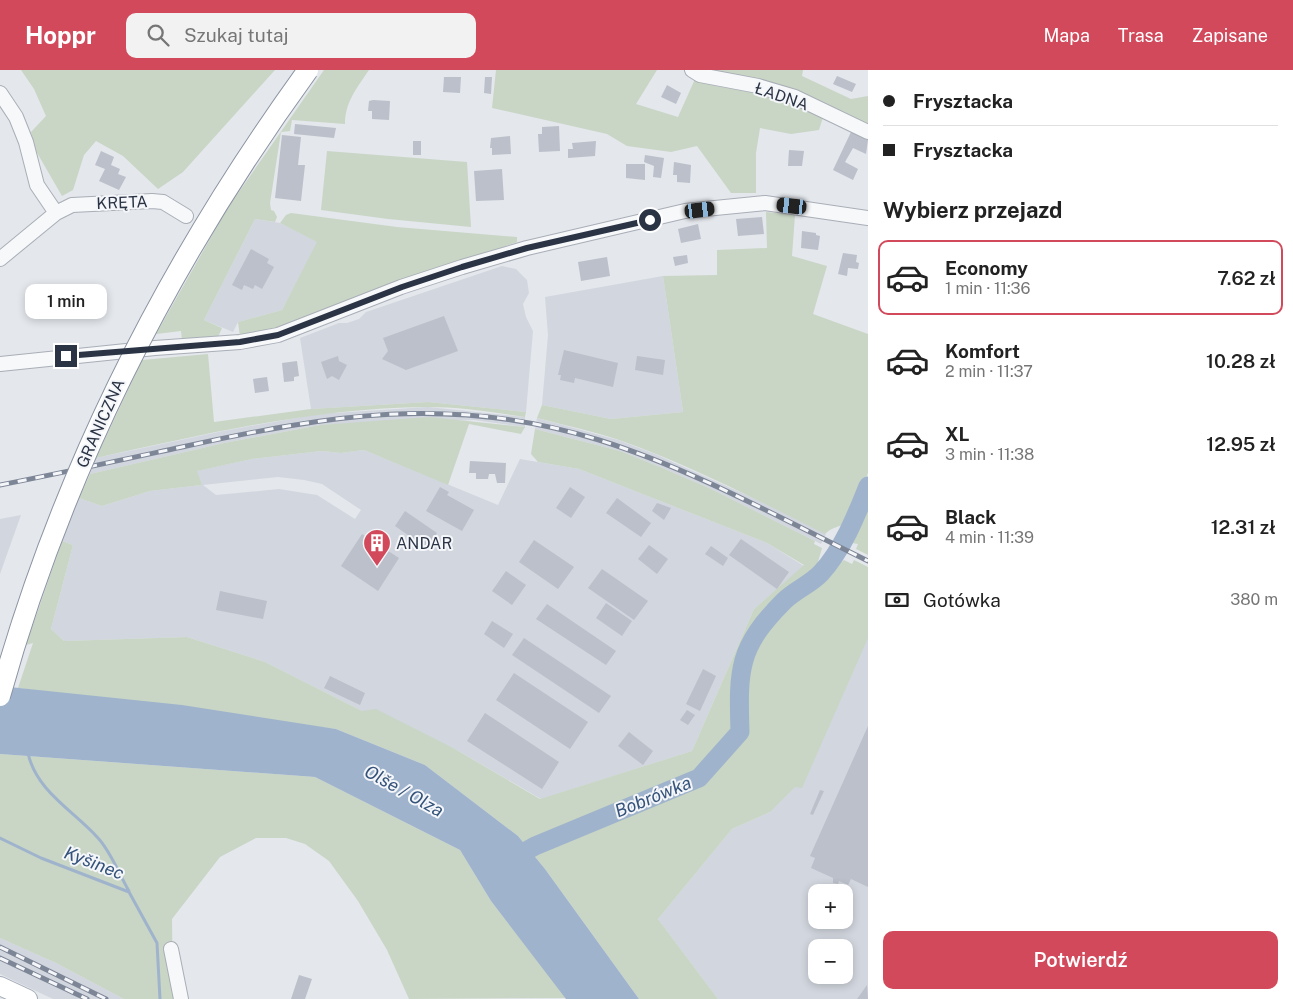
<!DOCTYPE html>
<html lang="pl">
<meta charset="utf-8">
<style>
body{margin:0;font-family:"Public Sans",sans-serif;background:#f2f2f2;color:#222;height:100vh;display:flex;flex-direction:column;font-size:19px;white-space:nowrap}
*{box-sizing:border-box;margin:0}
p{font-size:16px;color:#767676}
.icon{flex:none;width:28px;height:28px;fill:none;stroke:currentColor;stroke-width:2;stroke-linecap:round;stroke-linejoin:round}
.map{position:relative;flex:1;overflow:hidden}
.drawer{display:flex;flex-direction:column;background:#fff;width:425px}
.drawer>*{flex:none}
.hud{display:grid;align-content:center;height:110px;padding:0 15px;background:#fff}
.buttons{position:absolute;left:808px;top:814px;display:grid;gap:10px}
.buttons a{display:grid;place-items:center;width:45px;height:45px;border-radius:10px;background:#fff;box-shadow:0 2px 8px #0003;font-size:25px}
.end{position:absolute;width:22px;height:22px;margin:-11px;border:6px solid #2b3445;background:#fff;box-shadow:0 0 0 2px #fff}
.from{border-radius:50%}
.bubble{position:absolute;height:35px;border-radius:10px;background:#fff;box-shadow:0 2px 8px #0003;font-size:16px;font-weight:600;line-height:35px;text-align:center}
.car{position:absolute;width:15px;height:30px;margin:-15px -8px;border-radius:6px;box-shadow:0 0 4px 1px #0007;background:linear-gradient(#222 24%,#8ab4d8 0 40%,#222 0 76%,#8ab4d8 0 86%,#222 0)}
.hud b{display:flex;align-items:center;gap:18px;height:48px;font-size:19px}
.hud b+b{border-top:1px solid #e0e0e0}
.hud i{width:12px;height:12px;background:#222}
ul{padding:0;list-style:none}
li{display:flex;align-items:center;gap:15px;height:75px;margin:0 10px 8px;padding:0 5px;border:2px solid transparent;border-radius:10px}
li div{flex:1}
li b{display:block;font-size:19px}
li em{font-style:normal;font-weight:600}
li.active{border-color:#d1495b}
li>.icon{width:45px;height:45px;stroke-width:1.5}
h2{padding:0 15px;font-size:22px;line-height:60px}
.pay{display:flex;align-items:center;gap:12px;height:55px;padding:0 15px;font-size:19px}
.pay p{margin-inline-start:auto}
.cta{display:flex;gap:10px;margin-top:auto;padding:10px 15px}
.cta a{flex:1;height:58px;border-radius:10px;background:#d1495b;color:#fff;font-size:20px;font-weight:600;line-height:58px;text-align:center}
header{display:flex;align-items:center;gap:30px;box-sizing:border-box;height:70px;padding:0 25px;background:#d1495b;color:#fff}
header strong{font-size:24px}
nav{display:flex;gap:28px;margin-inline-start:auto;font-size:18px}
.search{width:350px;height:45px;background:#f2f2f2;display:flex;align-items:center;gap:12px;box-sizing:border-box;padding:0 18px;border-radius:10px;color:#767676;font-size:19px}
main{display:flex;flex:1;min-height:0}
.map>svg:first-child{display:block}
.built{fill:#d2d6de;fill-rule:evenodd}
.green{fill:#c9d6c5}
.water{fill:#9fb4cc}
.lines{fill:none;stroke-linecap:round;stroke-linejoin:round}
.stream{stroke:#9fb4cc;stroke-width:3}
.river{stroke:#9fb4cc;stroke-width:19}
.building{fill:#bbc0ca}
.minor-casing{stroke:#a9aeb7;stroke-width:16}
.major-casing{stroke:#a3abb8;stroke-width:20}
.minor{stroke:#f7f8fa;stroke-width:14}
.major{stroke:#fff;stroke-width:18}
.rail-casing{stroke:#7d8696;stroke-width:5}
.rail{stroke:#f4f6f9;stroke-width:3;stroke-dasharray:9;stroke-linecap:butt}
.highway-bridge-casing{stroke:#8b94a3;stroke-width:22;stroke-linecap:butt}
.highway-bridge{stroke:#fff;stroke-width:20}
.route{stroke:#2b3445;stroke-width:6}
.labels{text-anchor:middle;stroke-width:4;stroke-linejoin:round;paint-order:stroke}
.street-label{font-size:16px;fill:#2b3445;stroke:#f4f6f9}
.poi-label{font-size:16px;fill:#2b3445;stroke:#f4f6f9;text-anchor:start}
.water-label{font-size:18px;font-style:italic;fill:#34527a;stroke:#f4f6f9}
</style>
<header>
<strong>Hoppr</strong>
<div class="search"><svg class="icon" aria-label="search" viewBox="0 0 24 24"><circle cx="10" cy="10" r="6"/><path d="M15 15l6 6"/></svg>Szukaj tutaj</div>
<nav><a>Mapa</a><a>Trasa</a><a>Zapisane</a></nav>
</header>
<main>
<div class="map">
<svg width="868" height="929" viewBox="0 0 868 929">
<rect width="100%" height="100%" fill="#e4e7ec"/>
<!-- built -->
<path class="built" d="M255 149 280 153 318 172 282 240 238 252 233 262 204 250Z
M502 196 516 199 527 210 529 223 523 234 526 247 533 261 526 342 428 332 311 339 300 268 339 253H347L359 249 366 242Z
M663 206 683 342 611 349 542 335 548 265 545 227Z
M428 337 525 347V357L474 350 320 355 224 373 90 404 96 388 223 361 318 344Z
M537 348 618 370 655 384 762 432 826 464 821 474 709 418 660 397 620 381 535 359Z
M364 380 498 435 520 389 579 399 767 473 804 496 754 539 692 681 541 729 455 679 362 641 265 592 187 567 64 571 51 559 73 475 62 471 79 428 102 436 150 421 202 415 196 401 252 389 322 381 341 383ZM278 407 304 410 322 414 361 440 355 449 317 425 279 419 216 425 203 415Z
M21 445 0 504V449Z
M868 522V929H718L658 849 732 759 770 742ZM816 822H844V850H816ZM816 878H844V905H816Z
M0 868 56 893 124 929H53L0 904Z"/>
<!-- green -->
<path class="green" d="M21 0H275L183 102 158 119 123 86 96 71 84 85 73 120 62 126 36 81 31 62 46 46 34 19Z
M324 0H369C357 18 345 32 345 54L292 50 290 61 281 62 270 133 271 140 274 141 277 147 275 152 255 149 204 250 222 258 218 267 182 270 181 261 156 264 227 139Z
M496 0H657L636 34 678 47 695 9 716 16 796 30 824 44 819 60 791 64 760 58 756 83V123H731L697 76 671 82 627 76 607 64 492 38Z
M705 0H803L802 6 851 29 868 26V56Z
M327 81 467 92 471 157 388 149 321 140Z
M766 142 795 145 792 186 827 196 813 244 868 264V403L850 450C842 457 831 457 825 464 757 430 690 395 619 370 592 361 564 355 537 348L542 335 611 349 683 342 663 206 717 205V180L767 178Z
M291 143 397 157 517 167V172L270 261 240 267 238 252 282 240 317 172 280 153 286 145Z
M208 284 214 352 311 339 428 332 526 342 525 347C493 342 460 337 427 337 314 338 205 364 96 388L142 290Z
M429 347 525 357 521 364 469 354 448 415 364 380 341 383 322 381 252 389 197 401 202 415 150 421 102 436 79 428 90 404 224 373 320 355Z
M535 359 620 381 660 397 709 418 815 471 814 474 822 478 818 492 832 500 844 490 852 494 854 490 868 497V568L802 718 795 717 770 742 732 759 658 849 718 929H639L545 799 518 766 425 695 336 659 18 618 33 573 26 575 62 471 73 475 51 559 64 571 187 567 265 592 362 641 376 639 455 679 540 729 692 681 754 539 804 495 767 473 579 399 538 392 531 384Z
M868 439V485L856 479 858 474 852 473Z
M0 684 315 707 460 780 491 831 566 928 409 929 387 880 358 831 329 791 305 774 286 768H256L220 787 172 849 173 929H124L56 893 0 868Z"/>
<!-- water -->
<path class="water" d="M0 616 182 635 336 659 425 695 518 766 545 799 639 929H566L491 831 460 780 315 707 0 684Z"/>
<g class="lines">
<!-- stream -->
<path class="stream" d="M28 683C36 721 74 741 98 768 111 782 119 804 129 821
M0 768 41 788 129 822 157 873 160 929"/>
<!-- river -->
<path class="river" d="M508 791 535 776 699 708 740 662C738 599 738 577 784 531 795 520 811 514 821 503 843 479 856 446 868 416"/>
</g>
<!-- building -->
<path class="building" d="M837 6 856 14 852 22 833 14Z
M444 7H461L460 23 443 22Z
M485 7H492L491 24 484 23Z
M667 15 681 23 676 34 661 27Z
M373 30 390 31 389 50 372 49V41H368L369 31Z
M295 54 336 58 334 68 294 64Z
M559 56 560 81 539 82 538 64H542V57Z
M851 62 868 70 866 84 853 78 845 92 858 99 853 110 833 100Z
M282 65 301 67 298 95H305L301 131 275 128Z
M510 66 511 84 492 85V78H490L491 68Z
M413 71H421V85H413Z
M596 71 595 86 568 88V79H573L572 73Z
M789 80 804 81 802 96H788Z
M101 81 114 87 111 95 120 99 118 104 126 107 119 120 99 111 105 99 95 95Z
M645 85 664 88 661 108 653 107 654 96 644 92Z
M674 92 691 95 690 113 677 112V105H673Z
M626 94H645V110L626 108Z
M502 99 504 130 476 131 474 101Z
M762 147 764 164 738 166 736 149Z
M698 154 701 169 681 173 678 159Z
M802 161 816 163V165L820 166 818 180 801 178Z
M251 179 269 189 267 193 274 197 262 219 255 215 253 219 244 215 242 220 232 215Z
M843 183 857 185 856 192 859 193 858 199 848 198 847 206 838 204Z
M687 185 688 193 675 196 673 187Z
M607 187 610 206 581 211 578 192Z
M444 246 458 281 406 300 382 289 388 281 383 268Z
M564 280 618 293 613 317 575 308 574 313 560 310 561 305H558Z
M338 286 339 291 347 295 339 310 332 306 327 309 321 292Z
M637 286 665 290 663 305 635 300Z
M297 291 299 306 294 307V311L284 312 282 293Z
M267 307 269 321 255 323 253 309Z
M470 391 506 393 505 413H497L495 404H489L488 409H476V403H469Z
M440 417 449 422 447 425 474 440 462 461 426 441Z
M570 417 585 427 571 448 556 438Z
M617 428 651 453 641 467 606 443Z
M657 433 671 438 664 450 652 441Z
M405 441 437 463 426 478 395 456Z
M362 464 399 488 378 521 341 496Z
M741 469 789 502 777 519 729 485Z
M534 470 574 497 558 519 519 492Z
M649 475 668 489 657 504 638 489Z
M711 476 728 488 723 496 705 484Z
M602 499 648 531 634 550 588 518Z
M506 501 526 515 512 535 492 521Z
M220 521 267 531 263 549 216 540Z
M606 533 632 551 622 566 596 548Z
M547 534 616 581 606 595 536 549Z
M492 551 513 564 504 578 484 564Z
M524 568 611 626 599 643 512 585Z
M703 599 716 606 700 641 686 634Z
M514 603 588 652 570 679 496 630Z
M330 606 365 623 360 635 324 618Z
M687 640 695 645 688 655 680 650Z
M485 643 559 692 542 719 467 671Z
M868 656V817L851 809 848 815 839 811 838 814 833 813V808L811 798 815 788 810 786Z
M629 662 653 681 643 695 618 676Z
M820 720 824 721 813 745 810 744Z
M299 905 312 909 305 929H291Z
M867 915 868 929H857Z"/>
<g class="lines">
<defs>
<path id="minor" d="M692 0 700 5 758 16 795 27 868 62
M0 23 16 47 26 72 37 115 56 143
M0 189 56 143 72 135 152 131 163 132 186 146
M0 294 155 278 240 272 278 265 401 217 462 197 527 178 685 141 765 133 868 148
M171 879 181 929"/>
<path id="major" d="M0 916 28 929"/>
</defs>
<!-- minor casing -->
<use href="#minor" class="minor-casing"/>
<!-- major casing -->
<use href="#major" class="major-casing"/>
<!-- minor -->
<use href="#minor" class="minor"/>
<!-- major -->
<use href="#major" class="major"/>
<defs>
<path id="rail" d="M0 415C61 403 121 390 182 377 330 345 450 324 599 370 692 399 780 448 868 491
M0 877 106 929
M0 888 87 929"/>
</defs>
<!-- rail casing -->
<use href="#rail" class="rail-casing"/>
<!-- rail -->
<use href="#rail" class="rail"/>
<defs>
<path id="highway-bridge" d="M0 626C63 399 170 190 308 0"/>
</defs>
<!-- highway-bridge casing -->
<use href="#highway-bridge" class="highway-bridge-casing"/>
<!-- highway-bridge -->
<use href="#highway-bridge" class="highway-bridge"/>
</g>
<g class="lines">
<!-- route -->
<path class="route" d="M66 286 240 272 278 265 402 217 462 197 527 178 650 150"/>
</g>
<!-- icons -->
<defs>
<symbol id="building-pin" viewBox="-11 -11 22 30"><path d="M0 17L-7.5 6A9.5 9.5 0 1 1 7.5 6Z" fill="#d1495b" stroke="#f4f6f9"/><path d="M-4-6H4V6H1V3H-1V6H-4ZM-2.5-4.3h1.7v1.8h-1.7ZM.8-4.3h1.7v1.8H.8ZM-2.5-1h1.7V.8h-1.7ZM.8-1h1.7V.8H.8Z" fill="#fff"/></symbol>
</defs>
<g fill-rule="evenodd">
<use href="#building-pin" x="361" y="457" width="32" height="43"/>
</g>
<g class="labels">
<!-- street labels -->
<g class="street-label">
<text transform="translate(782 26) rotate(19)" y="6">ŁADNA</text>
<text transform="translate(122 132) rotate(-2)" y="6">KRĘTA</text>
<text transform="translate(100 353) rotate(-66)" y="6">GRANICZNA</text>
</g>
<!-- poi labels -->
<g class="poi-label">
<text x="396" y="479">ANDAR</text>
</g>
<!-- water labels -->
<g class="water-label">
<text transform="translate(404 721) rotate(29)" y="6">Olše / Olza</text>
<text transform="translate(653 727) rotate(-22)" y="6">Bobrówka</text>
<text transform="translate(94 793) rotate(21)" y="6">Kyšinec</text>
</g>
</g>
</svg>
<div class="buttons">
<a>+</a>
<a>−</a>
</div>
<i class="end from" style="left:650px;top:150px"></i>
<i class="end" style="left:66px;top:286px"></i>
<div class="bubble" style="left:25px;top:214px;width:82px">1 min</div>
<i class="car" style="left:792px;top:136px;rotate:276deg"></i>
<i class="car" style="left:700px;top:140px;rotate:83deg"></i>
</div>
<section class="drawer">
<div class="hud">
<b><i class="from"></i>Frysztacka</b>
<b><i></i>Frysztacka</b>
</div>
<h2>Wybierz przejazd</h2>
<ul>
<li class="active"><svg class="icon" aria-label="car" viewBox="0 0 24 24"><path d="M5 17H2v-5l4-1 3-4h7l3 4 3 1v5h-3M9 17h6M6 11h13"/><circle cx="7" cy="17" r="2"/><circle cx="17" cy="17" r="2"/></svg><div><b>Economy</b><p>1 min · 11:36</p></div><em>7.62 zł</em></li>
<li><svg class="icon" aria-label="car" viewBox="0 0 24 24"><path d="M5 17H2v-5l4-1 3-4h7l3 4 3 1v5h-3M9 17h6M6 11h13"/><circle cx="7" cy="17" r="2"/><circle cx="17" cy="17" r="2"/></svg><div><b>Komfort</b><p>2 min · 11:37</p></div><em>10.28 zł</em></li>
<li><svg class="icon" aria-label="car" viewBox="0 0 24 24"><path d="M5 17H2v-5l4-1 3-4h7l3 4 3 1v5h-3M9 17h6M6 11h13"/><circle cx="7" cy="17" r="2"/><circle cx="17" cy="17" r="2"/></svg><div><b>XL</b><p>3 min · 11:38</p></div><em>12.95 zł</em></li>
<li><svg class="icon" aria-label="car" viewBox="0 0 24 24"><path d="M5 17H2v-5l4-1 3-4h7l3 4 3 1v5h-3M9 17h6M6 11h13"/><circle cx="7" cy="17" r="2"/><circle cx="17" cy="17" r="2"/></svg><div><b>Black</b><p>4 min · 11:39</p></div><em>12.31 zł</em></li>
</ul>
<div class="pay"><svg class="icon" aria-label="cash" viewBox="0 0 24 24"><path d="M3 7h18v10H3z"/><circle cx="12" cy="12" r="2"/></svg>Gotówka<p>380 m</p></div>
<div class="cta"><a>Potwierdź</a></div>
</section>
</main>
